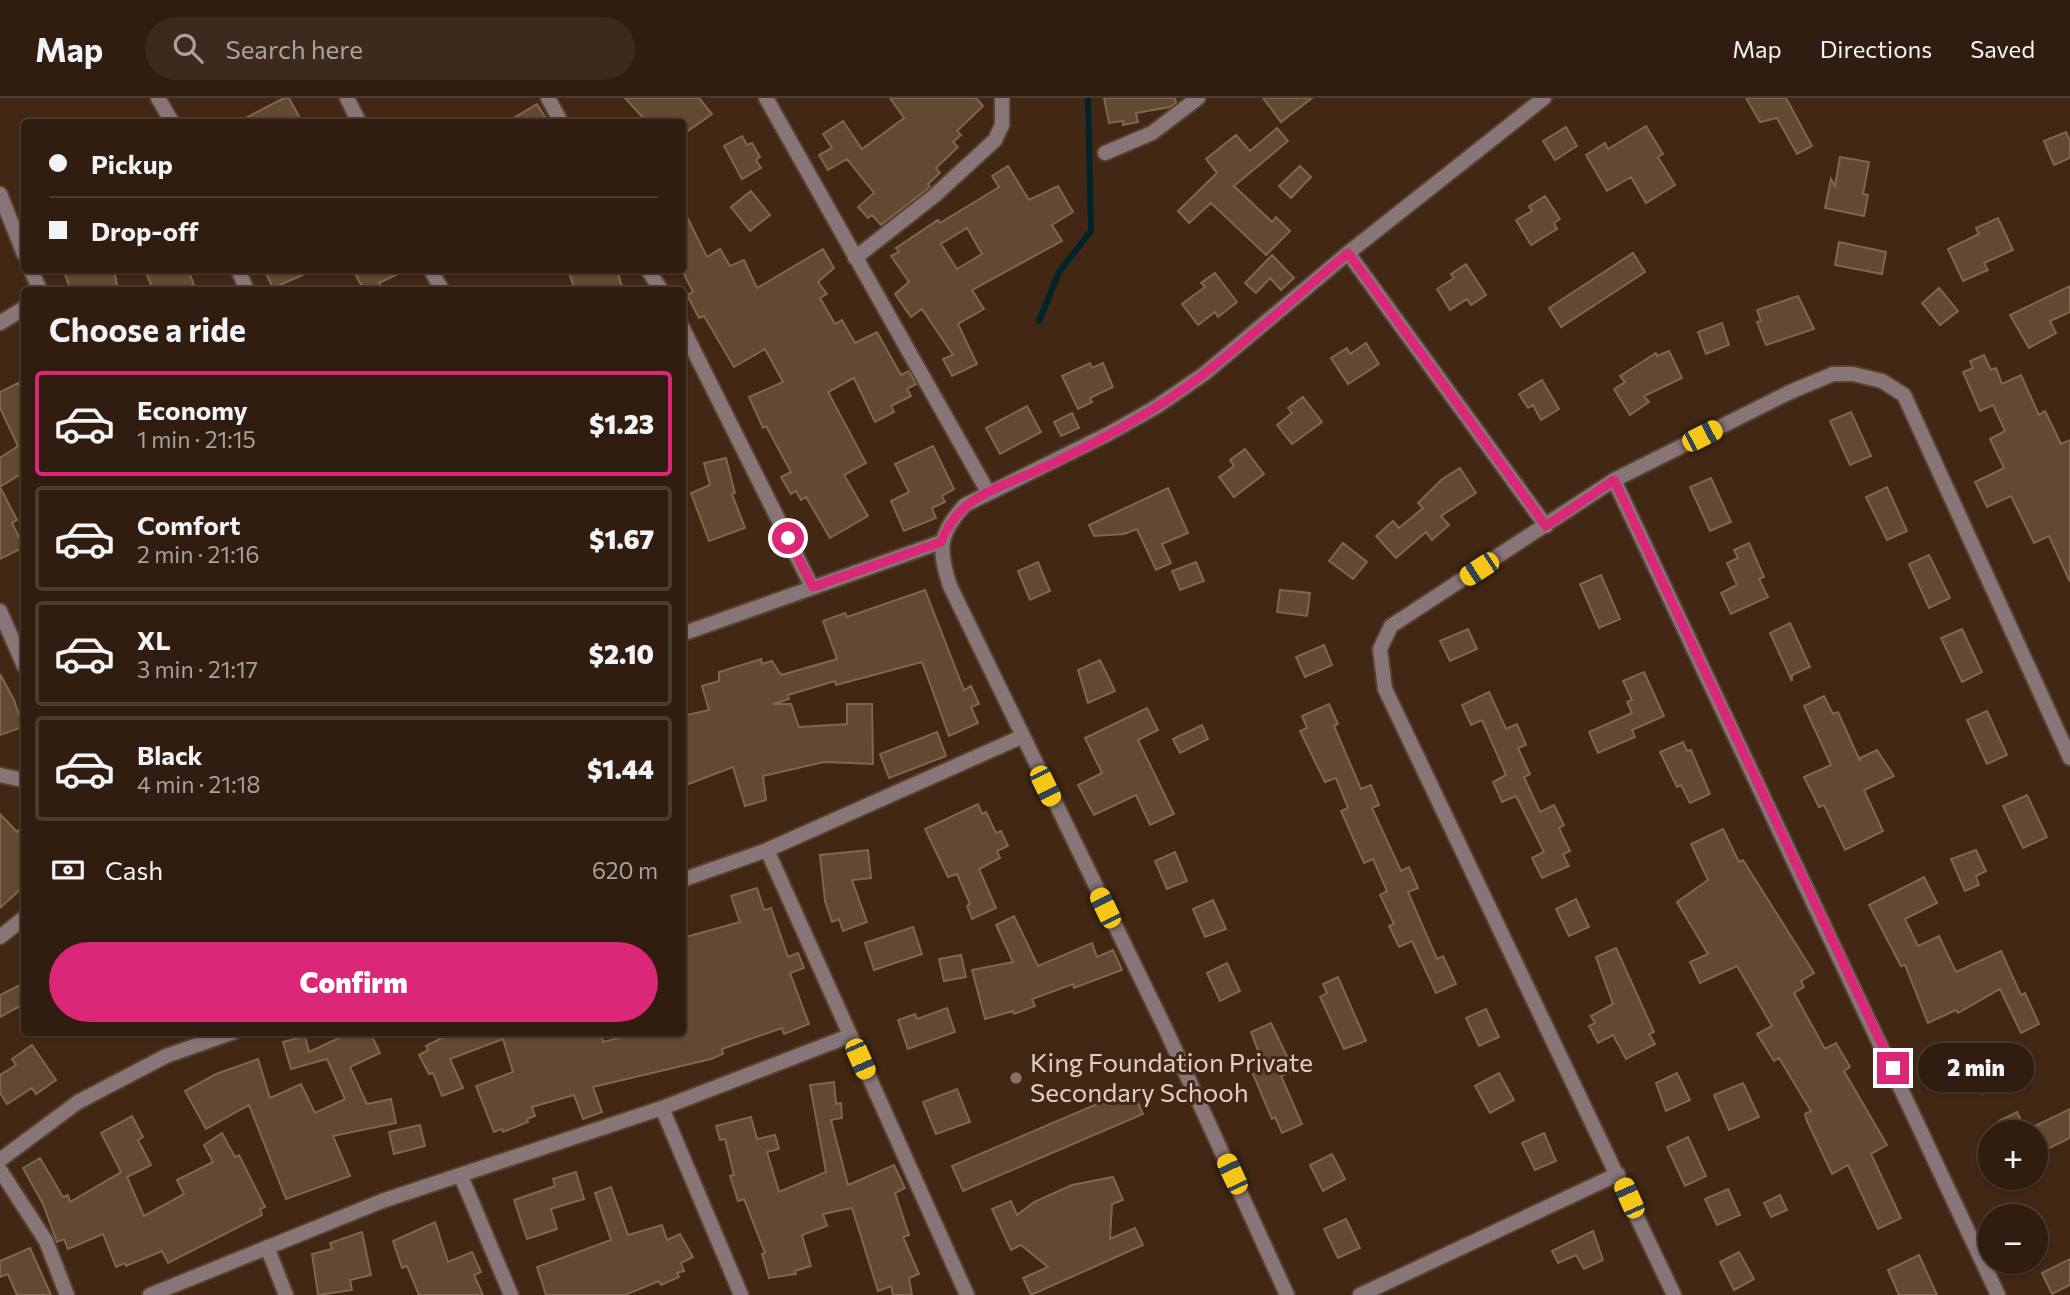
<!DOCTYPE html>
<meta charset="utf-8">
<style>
body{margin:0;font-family:Commissioner,sans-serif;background:#3d2a1d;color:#f1f3f6;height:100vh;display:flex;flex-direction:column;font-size:26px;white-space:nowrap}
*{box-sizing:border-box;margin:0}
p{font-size:23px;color:#a8a29e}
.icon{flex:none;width:38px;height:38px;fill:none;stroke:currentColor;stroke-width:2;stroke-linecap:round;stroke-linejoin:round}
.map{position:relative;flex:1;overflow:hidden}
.sheet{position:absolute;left:21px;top:189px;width:665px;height:749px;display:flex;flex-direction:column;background:#311d0f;border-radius:7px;box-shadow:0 2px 5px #0004,0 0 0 2px #4c3b2f}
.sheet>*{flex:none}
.banner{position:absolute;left:21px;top:21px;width:665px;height:154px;border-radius:7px;box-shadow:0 2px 5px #0004,0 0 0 2px #4c3b2f;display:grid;align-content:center;height:154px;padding:0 28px;background:#311d0f}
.buttons{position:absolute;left:1978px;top:1022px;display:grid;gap:14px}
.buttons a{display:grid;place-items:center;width:70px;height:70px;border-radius:50%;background:#311d0f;box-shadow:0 2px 5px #0004,0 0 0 2px #4c3b2f;font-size:35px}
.end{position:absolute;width:32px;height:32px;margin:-16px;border:9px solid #db2777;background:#fff;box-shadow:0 0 0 4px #fff}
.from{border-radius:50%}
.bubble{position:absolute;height:49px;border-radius:24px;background:#311d0f;box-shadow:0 2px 5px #0004,0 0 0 2px #4c3b2f;font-size:23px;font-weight:800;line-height:49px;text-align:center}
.car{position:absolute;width:21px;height:42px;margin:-21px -10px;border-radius:9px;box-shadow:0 0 5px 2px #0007;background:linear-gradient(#f5c518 24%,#345 0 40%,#f5c518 0 76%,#345 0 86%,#f5c518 0)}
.banner b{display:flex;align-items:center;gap:24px;height:66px;font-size:26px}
.banner b+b{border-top:2px solid #4c3b2f}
.banner i{width:18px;height:18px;background:#f1f3f6}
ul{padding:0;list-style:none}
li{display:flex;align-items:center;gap:21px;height:105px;margin:0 14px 10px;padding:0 14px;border:4px solid #4c3b2f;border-radius:7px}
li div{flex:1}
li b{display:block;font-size:26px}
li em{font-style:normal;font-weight:800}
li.current{border-color:#db2777}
li>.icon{width:63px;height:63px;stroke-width:1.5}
h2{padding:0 28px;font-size:32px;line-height:84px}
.pay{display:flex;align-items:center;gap:18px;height:77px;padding:0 28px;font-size:26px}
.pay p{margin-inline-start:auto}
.cta{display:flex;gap:14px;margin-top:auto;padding:14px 28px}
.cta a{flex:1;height:80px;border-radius:42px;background:#db2777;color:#fff;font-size:28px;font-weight:800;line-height:80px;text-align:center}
header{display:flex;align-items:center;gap:42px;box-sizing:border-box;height:98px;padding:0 35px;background:#311d0f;border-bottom:2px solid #4c3b2f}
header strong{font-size:33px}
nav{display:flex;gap:38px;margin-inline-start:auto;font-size:24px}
.search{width:490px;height:63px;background:#3d2a1d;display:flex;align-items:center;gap:18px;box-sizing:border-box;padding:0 24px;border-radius:38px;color:#a8a29e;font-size:26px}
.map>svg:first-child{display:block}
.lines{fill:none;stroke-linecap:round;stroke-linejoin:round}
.stream{stroke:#002429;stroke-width:6}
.building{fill:#614a31;stroke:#7f674d;stroke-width:2;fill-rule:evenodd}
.street-casing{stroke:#5a4230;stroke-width:18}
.street{stroke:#877578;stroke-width:14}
.route{stroke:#db2777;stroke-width:9}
.education-dot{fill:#8d6e63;stroke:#412714;stroke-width:2.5}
.labels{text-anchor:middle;stroke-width:6;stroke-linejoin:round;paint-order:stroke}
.poi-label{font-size:26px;fill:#e0cec3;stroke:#412714;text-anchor:start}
</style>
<header>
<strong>Map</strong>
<div class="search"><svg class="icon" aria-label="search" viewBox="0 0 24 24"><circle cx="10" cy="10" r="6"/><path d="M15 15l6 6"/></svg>Search here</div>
<nav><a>Map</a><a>Directions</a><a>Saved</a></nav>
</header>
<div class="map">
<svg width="2070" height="1197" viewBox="0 0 2070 1197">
<rect width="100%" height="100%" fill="#412714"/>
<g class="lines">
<!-- stream -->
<path class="stream" d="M1039 223 1059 174 1091 133 1088 0"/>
</g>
<!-- building -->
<path class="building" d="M284 0H289L302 24H238Z
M625 0H699L712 16 682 37V24H647Z
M890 0H976L983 8 957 33 961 37 953 44 958 49 936 70 940 75 928 86 930 89 881 127 872 117 868 120 858 109 874 95 847 61 828 72 819 57 832 50 823 36 843 23 862 51 904 20Z
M1104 0H1175L1176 5 1170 9 1136 15 1138 24 1123 27V23L1109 25Z
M1263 0H1312L1281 24Z
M1746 0H1786L1812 48 1797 56 1777 20 1760 24Z
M537 6 548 24H507Z
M1646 28 1663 56 1658 59 1675 87 1646 105 1631 79 1607 93 1586 57 1605 45 1608 51Z
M1566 29 1577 48 1555 62 1543 43Z
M1277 30 1288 43 1234 88 1272 124 1276 119 1290 133 1266 157 1211 105 1189 125 1178 113 1217 75 1206 61 1236 37 1250 53Z
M2066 34 2070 43V60L2054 67 2044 43Z
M742 38 747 47 752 45 760 59 756 62 761 70 742 81 724 48Z
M1840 59 1869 64 1863 96 1868 97 1864 118 1825 110 1831 81 1835 88Z
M1008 68 1029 102 1058 88 1073 114 1052 127 1062 143 972 192 984 211 958 226 977 266 952 278 943 261 953 257 922 211 911 219 895 196 909 184 891 158 899 154 896 150 938 122 940 125 999 89 992 78ZM967 130 982 156 957 171 941 146Z
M1300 68 1311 79 1291 100 1279 88Z
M751 93 770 117 750 133 731 109Z
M1545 98 1560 121 1554 125 1557 131 1531 147 1516 122 1532 113 1529 108Z
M682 109 707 159 720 151 730 168 744 162 757 190 823 151 834 170 818 184 827 196 820 200 835 226 842 222 855 245 877 234 901 277 909 273 916 286 907 291 911 298 891 308 894 314 875 324 854 280 828 294 866 365 844 377 868 418 830 440 806 399 801 402 796 393 791 396 781 379 791 374 766 328 763 330 749 299 783 284 765 251 734 269 704 218 699 220 687 197 693 194 682 172Z
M1998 120 2013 152 1984 165 1988 172 1963 183 1948 151 1979 136 1976 130Z
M1839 144 1886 154 1882 176 1835 167Z
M1633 155 1645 174 1561 229 1549 210Z
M1272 157 1294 180 1281 192 1270 180 1256 195 1245 185Z
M1466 166 1486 197 1471 207 1467 201 1450 212 1437 191 1454 180 1451 176Z
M63 172H114L118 192H71Z
M145 172H188L194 187 191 188 192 192H153Z
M275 172H314L273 190 266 175Z
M353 172H406L379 185 383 192H364Z
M568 172H617L623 192H575Z
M1215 175 1237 204 1218 219 1215 214 1198 227 1182 206 1205 189 1201 185Z
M2070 188V214L2050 223 2056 235 2029 250 2010 217Z
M1939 190 1958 213 1940 227 1922 205Z
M1798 198 1814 231 1766 247 1757 224 1761 223 1757 212Z
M1722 225 1729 247 1706 256 1698 234Z
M1366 245 1379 266 1348 286 1331 260 1347 250 1350 256Z
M1669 253 1682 280 1644 298 1649 304 1630 317 1614 291 1625 284 1620 278 1656 255 1657 258Z
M1984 257 1991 272 1996 270 2002 286 2021 277 2039 317 2045 313 2061 346 2070 342V484L2049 438 2034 445 2011 398 1987 409 1975 384 2004 370 1990 341 2005 333 1993 307 1980 313 1963 274 1973 270 1970 263Z
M1090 265 1092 270 1103 265 1113 289 1090 300 1092 304 1078 311 1062 278Z
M1542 282 1559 311 1541 322 1533 307 1528 310 1519 296Z
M18 285 24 297V374L0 389 17 422 12 425 24 449 0 461V360L18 348 0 310V294Z
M1303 299 1322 324 1292 346 1277 327 1292 315 1288 310Z
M1027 308 1041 334 1000 356 986 330Z
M1851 314 1871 358 1850 367 1830 323Z
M1072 315 1079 330 1061 338 1054 324Z
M933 348 954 391 942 398 945 404 932 410 936 420 904 433 891 403 909 394 895 366Z
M1245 351 1264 376 1234 399 1219 379 1234 368 1230 362Z
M726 360 735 395 732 396 745 430 709 443 691 395 710 387 704 365Z
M1460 370 1476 395 1441 418 1449 427 1432 442 1426 434 1396 460 1376 438 1393 423 1399 430 1423 410 1418 405 1441 382Z
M1711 380 1731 424 1710 433 1690 389Z
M1887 389 1907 433 1887 442 1866 399Z
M1168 390 1188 435 1162 446 1171 465 1156 472 1137 431 1124 436 1094 438 1089 427Z
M1343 445 1367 464 1353 481 1329 463Z
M1749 445 1764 479 1759 481 1768 499 1731 516 1721 495 1737 487 1727 465 1738 460 1734 452Z
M1929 457 1950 500 1929 510 1909 466Z
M1038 464 1050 493 1030 502 1018 473Z
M1196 464 1204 483 1180 492 1172 473Z
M1601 477 1620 521 1599 530 1580 486Z
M925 492 964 592 971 588 979 606 971 609 978 625 949 638 922 564 836 587 835 583 788 597 789 601 773 606H791L799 629 847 626V606H872L873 666 824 664 763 678 766 702 745 708 733 669 686 687 682 679V618L709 612 702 588 719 583V574L761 561 762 566 772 563 781 577 837 561 823 523 845 515 847 519Z
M1280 492 1310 495 1307 518 1277 514Z
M1790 525 1810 569 1792 577V583L1770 535Z
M1468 531 1477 551 1450 563 1440 543Z
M1962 531 1982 574 1962 584 1941 540Z
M1324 547 1332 567 1305 579 1296 559Z
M1100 562 1115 593 1088 605 1078 572Z
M1644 574 1664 618 1632 632 1635 639 1598 655 1589 634 1632 615 1627 604 1632 602 1623 583Z
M0 576 14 602 23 629 0 637Z
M1489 594 1506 631 1517 626 1526 647 1518 650 1530 676 1524 679 1540 714 1554 707 1564 727 1559 730 1570 753 1563 756 1569 768 1542 780 1532 760 1544 754 1516 698 1502 704 1493 684 1506 677 1482 622 1471 627 1462 607Z
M1824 598 1833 616 1838 614 1860 663V660L1877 652 1894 678 1864 692 1883 733 1845 752 1824 707 1819 709 1804 679 1831 667 1804 608Z
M1329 606 1338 626 1334 628 1361 691 1371 687 1379 707 1372 710 1401 773 1409 769 1418 790 1408 794 1437 861 1443 858 1456 886 1436 895 1412 843 1399 849 1389 828 1394 826 1380 797 1387 793 1373 761 1364 765 1341 713 1348 710 1336 680 1325 684 1300 633 1307 630 1302 618Z
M1147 610 1158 632 1138 642 1174 716 1150 727 1136 697 1094 717 1078 687 1102 675 1085 640Z
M1987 613 2007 657 1987 666 1967 622Z
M1202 627 1208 641 1180 655 1173 641Z
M937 634 946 658 889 680 880 656Z
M1683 644 1687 653 1691 652 1710 696 1690 705 1681 687 1677 689 1660 654Z
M2027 697 2047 739 2023 750 2003 708Z
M978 706 982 716 986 714 996 735 1001 733 1008 748 997 753 1000 760 979 771 996 810 972 821 967 808 970 806 957 776 948 779 925 731Z
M0 716 17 734 24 727V788L0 810Z
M1723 731 1739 764 1743 762 1814 875 1801 883 1804 889 1794 895 1825 951 1836 945 1850 969 1844 973 1887 1047 1871 1056 1901 1120 1878 1131 1848 1067 1832 1076 1807 1023 1805 1016 1811 1013 1779 960 1774 963 1757 936 1772 928 1737 868 1700 885 1690 864 1708 856 1677 804 1708 782 1691 746Z
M868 752 871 780 852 782 867 824 843 833 839 821 832 824 825 803 820 757Z
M1976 752 1986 773 1976 778 1979 787 1965 793 1951 761Z
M1175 754 1187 783 1167 791 1155 763Z
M1924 779 1937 805 1905 821 1918 848 1939 838 1956 874 2001 853 2021 897 2025 895 2039 926 2021 935 2000 891 1958 915 1956 912 1928 925 1905 867 1901 868 1869 807Z
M757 790 764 812 771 810 788 859 798 855 804 870 790 875 809 926 784 936 782 930 722 951 723 956 711 961 593 989 602 1014 583 1021 574 997 532 1009 535 1018 527 1021 528 1024 503 1034 502 1031 494 1034 476 988 513 974 503 941 450 961 463 990 442 998 433 975 429 976 419 957 428 952 426 948 453 934H535L537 939 552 934H586L587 938 601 935 603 944 640 934H682V840L740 824 731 798Z
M1576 801 1589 829 1569 838 1556 811Z
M1213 802 1226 831 1205 839 1193 811Z
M1014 818 1038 868 1092 845 1097 859 1113 852 1122 872 1074 890 1073 886 1032 901 1035 908 1014 916 1013 913 985 921 972 872 1013 864 996 827Z
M913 829 922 856 874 872 865 845Z
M1616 850 1654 934 1649 936 1655 946 1626 961 1613 937 1598 945 1589 928 1595 925 1591 918 1613 906 1596 859Z
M961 857 966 879 944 883 939 861Z
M1227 865 1240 893 1220 903 1207 875Z
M1338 879 1366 943 1344 951 1320 899 1327 895 1323 886Z
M24 885V906L0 919V897Z
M947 910 955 934 908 951 898 922 915 916 917 921Z
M1486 911 1499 939 1479 948 1466 920Z
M1271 925 1294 973 1281 978 1302 1026 1282 1035 1275 1019 1272 1021 1253 976 1265 971 1251 934Z
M352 934H370L380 955 350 969 367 1006 391 1001 396 1025 333 1038 350 1078 286 1101 249 1007 206 1031 185 993 216 976 258 961 270 1000 301 986 315 1015 345 1001 327 961 291 971 283 944 305 938 309 954Z
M32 947 56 982 36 996 32 990 7 1006 0 995V977L16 967 12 961Z
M2006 959 2016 982 1982 996 1971 969Z
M1499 975 1514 1002 1490 1015 1475 988Z
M1677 975 1690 1002 1666 1013 1656 985Z
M834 984 836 1006 841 1005 842 1020 831 1022 848 1087 894 1067 905 1090 895 1095 909 1137 903 1139 919 1176 909 1180 912 1197H893L891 1188 878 1193 852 1110 823 1116 827 1128 802 1137 811 1168 795 1173 796 1176 769 1180 762 1156 765 1155 744 1101 738 1103 730 1078 734 1077 725 1041 720 1042 716 1028 751 1019 757 1041 775 1037 779 1051 767 1054 779 1094 826 1074 810 987Z
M1743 985 1759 1019 1729 1032 1714 997Z
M957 991 970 1024 936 1036 923 1004Z
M1132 991 1143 1016 963 1093 952 1068Z
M2070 1011V1040L2035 1057V1028Z
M2017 1014 2027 1034H2004L1999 1023Z
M132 1018 143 1039 138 1042 151 1067 127 1079 144 1118 184 1096 177 1082 213 1064 204 1047 222 1035 235 1059 239 1057 265 1109 260 1111 262 1117 168 1165 162 1153 126 1168 125 1165 116 1169 103 1136 68 1151 64 1141 57 1144 43 1106 23 1070 40 1060 63 1099 68 1097 70 1104 121 1074 101 1035Z
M420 1027 425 1048 394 1056 389 1034Z
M1544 1035 1556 1063 1535 1072 1522 1045Z
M1688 1039 1706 1078 1685 1088 1667 1049Z
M1332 1056 1345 1081 1323 1093 1310 1067Z
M576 1074 584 1101 551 1111 557 1131 527 1141 514 1102 555 1088 553 1081Z
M1113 1079 1123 1102 1112 1106 1110 1141 1135 1130 1143 1147 1031 1197 1023 1180 1048 1169 1021 1147 1011 1152 992 1111 1011 1103 1017 1117 1034 1104 1072 1087Z
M611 1089 628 1137 662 1127 667 1142 680 1136 693 1159 681 1165 684 1173 677 1175 679 1179 661 1187 659 1183 625 1197H546L537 1169 611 1142 595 1095Z
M1728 1091 1740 1117 1717 1127 1705 1101Z
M1780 1097 1787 1112 1771 1119 1764 1105Z
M1346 1121 1360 1150 1338 1160 1324 1131Z
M435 1124 448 1164 472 1154 481 1174 474 1177 483 1197H419L407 1168 402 1170 393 1143Z
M1593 1133 1603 1162 1584 1171 1576 1157 1558 1165 1552 1153Z
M362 1134 371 1177 350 1182 352 1192 318 1197 312 1156 332 1151 330 1145Z
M30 1150 51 1197H17L8 1176 0 1179V1163Z
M1739 1154 1754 1181 1734 1192 1720 1164Z
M1919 1157 1937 1197H1899L1888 1172Z
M2070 1161V1187L2052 1196 2042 1175Z"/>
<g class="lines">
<defs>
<path id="street" d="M158 0 172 24
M347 0 359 24
M548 0 561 24
M766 0 988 394
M1105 55 1152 35 1198 0
M0 96 24 156
M1348 155 1546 428
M855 160 934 98 995 42 1002 27V0
M31 172 40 192
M238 172 247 192
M431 172 442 192
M648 172 661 192
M0 225 24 210
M682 229 812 489
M1614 382 1998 1197
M0 513 24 568
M682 536 941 444
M0 677 24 682
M767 752 967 1197
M682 782 767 752 1021 639
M0 839 24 820
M662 1010 741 1197
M0 1062 78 1004 166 958 234 934
M0 1072 46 1143 67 1197
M461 1078 511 1197
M267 1149 286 1197
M150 1197 382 1103 662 1010 849 938
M1287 1197 1166 932 950 488C938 451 938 436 965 407L1108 336 1156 309 1204 276 1348 155 1544 0
M1360 1197 1618 1076
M1674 1197 1385 591 1380 551 1391 528 1614 382 1790 294 1833 276H1853L1882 283 1904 297 2070 660"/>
</defs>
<!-- street casing -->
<use href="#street" class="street-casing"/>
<!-- street -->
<use href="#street" class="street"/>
</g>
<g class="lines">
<!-- route -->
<path class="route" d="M788 440 813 489 941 444C959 395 1007 388 1049 367 1103 341 1158 312 1205 275 1254 237 1300 195 1348 155L1546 428 1614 382 1893 970"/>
</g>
<!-- markers -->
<circle class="education-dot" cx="1016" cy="980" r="7"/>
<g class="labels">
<!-- poi labels -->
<g class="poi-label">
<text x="1030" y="974">King Foundation Private<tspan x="1030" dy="30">Secondary Schooh</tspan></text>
</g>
</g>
</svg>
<div class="buttons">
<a>+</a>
<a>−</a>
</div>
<i class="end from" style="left:788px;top:440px"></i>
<i class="end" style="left:1893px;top:970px"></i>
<div class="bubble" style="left:1918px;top:945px;width:116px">2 min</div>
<i class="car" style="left:1702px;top:338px;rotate:63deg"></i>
<i class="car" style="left:1479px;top:471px;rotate:237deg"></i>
<i class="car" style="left:1045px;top:688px;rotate:154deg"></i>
<i class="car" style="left:1105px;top:810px;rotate:334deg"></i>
<i class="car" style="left:860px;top:961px;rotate:156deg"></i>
<i class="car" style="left:1232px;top:1076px;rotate:335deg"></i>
<i class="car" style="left:1629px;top:1100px;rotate:336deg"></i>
<div class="banner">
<b><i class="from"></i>Pickup</b>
<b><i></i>Drop-off</b>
</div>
<section class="sheet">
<h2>Choose a ride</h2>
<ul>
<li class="current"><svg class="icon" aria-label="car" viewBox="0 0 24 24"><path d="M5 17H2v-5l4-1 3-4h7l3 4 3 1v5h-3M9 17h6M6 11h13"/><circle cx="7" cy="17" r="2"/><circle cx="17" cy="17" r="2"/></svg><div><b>Economy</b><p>1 min · 21:15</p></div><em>$1.23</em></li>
<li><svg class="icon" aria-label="car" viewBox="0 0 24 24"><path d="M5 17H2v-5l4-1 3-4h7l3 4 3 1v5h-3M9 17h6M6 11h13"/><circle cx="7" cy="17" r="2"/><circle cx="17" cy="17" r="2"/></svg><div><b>Comfort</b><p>2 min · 21:16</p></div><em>$1.67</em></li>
<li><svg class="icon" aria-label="car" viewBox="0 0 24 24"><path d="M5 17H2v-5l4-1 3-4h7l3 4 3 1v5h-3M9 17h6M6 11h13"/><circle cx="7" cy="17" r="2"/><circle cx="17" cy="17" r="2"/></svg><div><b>XL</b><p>3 min · 21:17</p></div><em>$2.10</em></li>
<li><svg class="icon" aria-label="car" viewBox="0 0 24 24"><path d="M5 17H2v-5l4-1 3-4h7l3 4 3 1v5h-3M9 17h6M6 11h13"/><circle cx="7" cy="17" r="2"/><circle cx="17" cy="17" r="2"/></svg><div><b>Black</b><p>4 min · 21:18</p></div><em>$1.44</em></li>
</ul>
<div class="pay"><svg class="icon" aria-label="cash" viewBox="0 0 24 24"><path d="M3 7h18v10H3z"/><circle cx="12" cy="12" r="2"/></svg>Cash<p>620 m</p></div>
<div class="cta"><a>Confirm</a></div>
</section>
</div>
